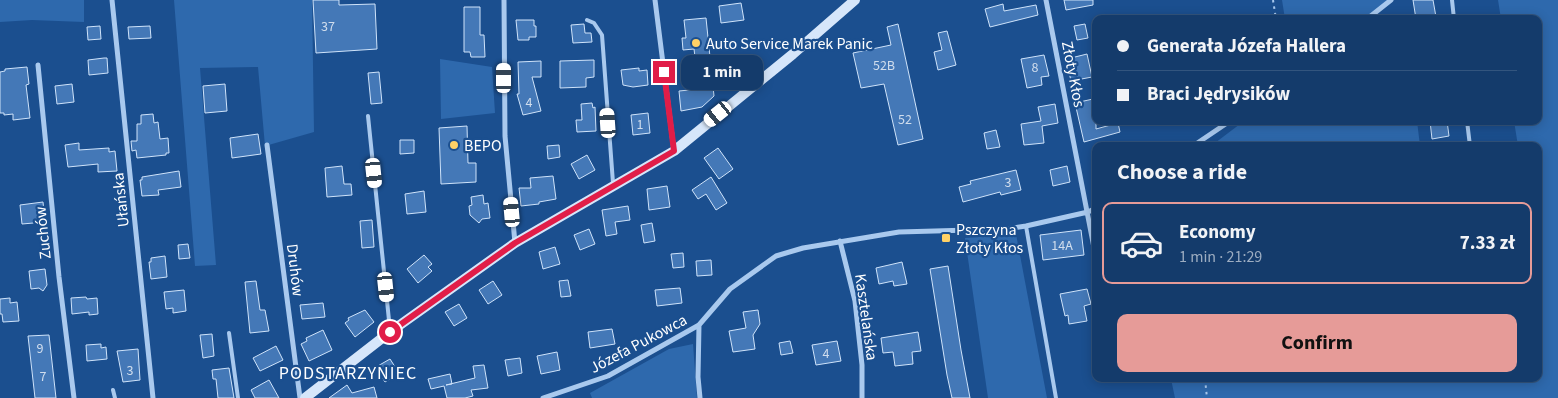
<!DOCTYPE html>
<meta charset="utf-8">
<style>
body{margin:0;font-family:"Source Sans 3",sans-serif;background:#214673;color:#f1f3f6;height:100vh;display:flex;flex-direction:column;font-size:19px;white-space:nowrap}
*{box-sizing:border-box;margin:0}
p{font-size:16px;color:#9dadc1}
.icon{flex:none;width:28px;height:28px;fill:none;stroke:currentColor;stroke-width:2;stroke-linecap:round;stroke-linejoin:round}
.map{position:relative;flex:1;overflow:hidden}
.side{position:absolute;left:1092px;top:142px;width:450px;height:240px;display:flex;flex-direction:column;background:#143b6b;border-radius:10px;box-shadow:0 2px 12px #0003,0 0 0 1px #33557e}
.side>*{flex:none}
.guide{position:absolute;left:1092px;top:15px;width:450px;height:110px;border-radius:10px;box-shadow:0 2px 12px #0003,0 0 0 1px #33557e;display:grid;align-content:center;height:110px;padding:0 25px;background:#143b6b}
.end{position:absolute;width:22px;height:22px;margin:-11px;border:6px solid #e11d48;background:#fff;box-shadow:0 0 0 2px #fff}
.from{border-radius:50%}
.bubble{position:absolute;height:35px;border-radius:10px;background:#143b6b;box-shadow:0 2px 12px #0003,0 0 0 1px #33557e;font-size:16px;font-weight:700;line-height:35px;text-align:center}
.car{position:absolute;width:15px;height:30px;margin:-15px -8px;border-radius:6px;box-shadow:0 0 4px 1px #0007;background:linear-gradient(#fff 24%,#345 0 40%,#fff 0 76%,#345 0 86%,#fff 0)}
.guide b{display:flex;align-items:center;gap:18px;height:48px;font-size:19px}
.guide b+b{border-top:1px solid #33557e}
.guide i{width:12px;height:12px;background:#f1f3f6}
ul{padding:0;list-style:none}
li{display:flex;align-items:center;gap:15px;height:82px;margin:0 10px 8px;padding:0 15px;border:2px solid transparent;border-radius:10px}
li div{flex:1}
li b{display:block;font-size:19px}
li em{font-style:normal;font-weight:700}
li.active{border-color:#e69b98}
li>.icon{width:45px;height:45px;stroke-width:1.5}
h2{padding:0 25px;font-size:22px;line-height:60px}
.cta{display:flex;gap:10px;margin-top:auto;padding:10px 25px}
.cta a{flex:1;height:58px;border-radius:10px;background:#e69b98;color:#111;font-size:20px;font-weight:700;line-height:58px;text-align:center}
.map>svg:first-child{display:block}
.green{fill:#2e69ad}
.building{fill:#4478b7;stroke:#cfe3fa}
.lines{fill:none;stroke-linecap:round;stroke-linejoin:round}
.path{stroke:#a9c9ee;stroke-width:2;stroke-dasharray:2.5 4;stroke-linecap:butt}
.lane{stroke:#a9c9ee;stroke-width:4}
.street{stroke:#a9c9ee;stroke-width:5}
.secondary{stroke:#d6e6fa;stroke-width:10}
.route{stroke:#e11d48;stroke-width:6}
.poi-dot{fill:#ffd166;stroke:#1b4f8f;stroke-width:2}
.labels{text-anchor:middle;stroke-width:4.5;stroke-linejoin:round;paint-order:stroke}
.number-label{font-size:14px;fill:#d0dded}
.poi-label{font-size:16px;fill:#fff;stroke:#1b4f8f;text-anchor:start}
.street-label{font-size:16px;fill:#fff;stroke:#1b4f8f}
.neighbourhood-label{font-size:18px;letter-spacing:1px;fill:#fff;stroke:#1b4f8f}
</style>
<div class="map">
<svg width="1558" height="398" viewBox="0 0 1558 398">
<rect width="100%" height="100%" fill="#1b4f8f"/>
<!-- green -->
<path class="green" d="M0 0H84V22L32 20 0 22Z
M174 0H312L314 132 265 146 258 67 200 68 216 265 195 266Z
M1282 0H1390L1365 19H1285Z
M1498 0H1558V398H1175L1171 379H1539V146H1518L1514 121H1539V19H1501Z
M440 59 492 67 495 113 441 119Z
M1244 121H1417L1420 146H1211Z
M1016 234 1047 398H988L965 238Z
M693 344 697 398H592L590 393 669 349Z"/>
<!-- building -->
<path class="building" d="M313 0H339V5L375 4 377 49 316 53Z
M1064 0H1093V5L1066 10Z
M1413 0H1433L1436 17 1416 19Z
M741 3 744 20 721 23 719 6Z
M1003 4 1004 11 1036 5 1038 15 990 27 985 9Z
M464 7H480V35H484L485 57H471L470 52H464Z
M706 18 714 96 702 107 681 111 679 91 699 89 694 49 683 50 682 38H686L684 20Z
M516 20H534V26H536V37H529V40H518Z
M584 24 585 33H591L592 42 573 43 571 25Z
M898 24 923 139 898 145 884 84 861 88 853 53 891 45 887 27Z
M1085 24 1088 38 1077 40 1074 26Z
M100 26 101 39 88 40 87 27Z
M150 26 151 38 129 39 128 27Z
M947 31 956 65 938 70 934 52 942 50 938 33Z
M1087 54 1092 77 1071 81 1067 63 1072 62 1071 58Z
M1044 55 1049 76 1041 77 1042 85 1027 88 1021 59Z
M104 58H107L108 73 89 75 88 60Z
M594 60V77L586 78V87L560 88V61Z
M541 61V77H532L541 111 523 115 517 94H519L518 62Z
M27 67 29 84 26 85 30 118 13 120V114L4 115V113H0V72L5 71V69Z
M639 68V71L647 70 648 85 633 87 623 85 621 70Z
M379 72 382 103 371 104 368 73Z
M72 84 74 102 57 104 55 86Z
M225 84 227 111 205 113 203 86Z
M1093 99 1096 114V129L1118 123 1120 132 1084 142 1075 103Z
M592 103 593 108 595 107 596 131 577 132 576 120H582L581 104Z
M1055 104 1058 123 1042 126 1044 143 1024 145 1021 124 1041 121 1038 107Z
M648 113 650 133 633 135 631 115Z
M153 114 154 123 158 122 160 139 168 138 169 153H166V155L137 158 136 150 132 151 131 141H137V124H141V115Z
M1430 121H1447L1449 136 1432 139Z
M467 126 468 163H476V182L441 184 439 128Z
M996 130 1000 147 987 149 984 133Z
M258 134 261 154 232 158 230 138Z
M400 140H414V153L400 154Z
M79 143V150L109 148V152L115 151 117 171 98 172V164L68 167 65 145Z
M559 145 560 157 548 159 547 146Z
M718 148 733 169 719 179 704 158Z
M587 155 595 170 579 179 571 164Z
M342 166 344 184H351L352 195 327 197 325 168Z
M1067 166 1070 182 1053 186 1050 170Z
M1016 170 1021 190 1001 195 1000 192 963 202 959 187 971 184 970 181Z
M179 171 181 187 158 190 159 195 142 196 140 180H142V177Z
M553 176 556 199 539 202V204L521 206 519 188H531L530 178Z
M711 177 727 203 716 210 706 194 698 199 692 190Z
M667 186 670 207 649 210 647 189Z
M424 191 426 212 407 214 405 194Z
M483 195 484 204 488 203 490 218 482 219 479 223 470 215 469 206 472 205 471 197Z
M43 202 45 222 22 224 20 205Z
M628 206 630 220 615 222 617 234 606 236 602 210Z
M372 220 374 247 362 248 360 221Z
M652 223 655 241 644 243 641 225Z
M589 229 595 244 580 250 574 235Z
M1081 230 1084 255 1043 260 1040 235Z
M188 244 190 258 179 259 178 245Z
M555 247 560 264 543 269 539 252Z
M683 253 684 267 673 268 671 254Z
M424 255 432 264 428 267 432 271 418 283 407 269Z
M165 256 167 277 151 279 149 262H151V258Z
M711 260 712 275 697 276 696 261Z
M902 262 907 284 894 286 893 281 879 284 876 268Z
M948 266 961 350 970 398H952L947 375 930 269Z
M45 269 47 285 43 291 39 288 31 289 29 271Z
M568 280 571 296 561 297 559 281Z
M256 281 260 310H265L269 331 250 333 245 282Z
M493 281 502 295 488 304 479 290Z
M680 288 682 303 657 306 655 290Z
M1087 289 1091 304 1084 306 1087 321 1069 324 1068 315 1065 316 1060 294Z
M184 290 186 311 173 313V308L166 309 164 292Z
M86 297 87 299 97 298 98 314 89 315V312L72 314 71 298Z
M10 298V303L17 302 19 321 3 322 2 314H0V299Z
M323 303 325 317 302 319 300 305Z
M459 304 467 318 454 326 445 312Z
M365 310 374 322 355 337 345 323 349 320 348 318Z
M758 310 760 324 753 335 755 349 733 352 729 331 746 328 743 312Z
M612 329 615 344 590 348 588 332Z
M323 330 332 350 309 361 301 344 307 341 306 338Z
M918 332 921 351 912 352 913 364 895 366 893 352 883 353 881 338Z
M212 334 214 356 203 358 200 335Z
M49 335 56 398H35L28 336Z
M790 341 793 353 781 355 779 343Z
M837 341 841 361 816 365 812 345Z
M101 344V348L106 347 107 359 87 361 86 345Z
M276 346 283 360 260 371 253 358Z
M138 349 140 380 123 382 117 351Z
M557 352 560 370 541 374 537 356Z
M520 358 522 373 508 376 505 360Z
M390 359 399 373 385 382 376 367Z
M484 365 488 388 471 390 473 396 465 398H447L444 386 431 389 428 379 450 374 452 384 446 385 475 378 473 366Z
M229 368 234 398H218L216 379H213L212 370Z
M269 380 279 398H255L251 390Z
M347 385 352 393 374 387 377 398H329Z"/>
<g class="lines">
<!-- path -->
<path class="path" d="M1273 0 1276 19
M1205 379 1207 398"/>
<!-- lane -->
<path class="lane" d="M1452 0 1454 19
M587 20 594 23 602 35 613 183
M368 116 390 330
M1467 121 1470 146
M1026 226 1056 398
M229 333 238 398
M113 390 115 398"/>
<!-- street -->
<path class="street" d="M112 0 153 398
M504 0 505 136 515 243
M655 0 674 151
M1046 0 1096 258
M1367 19 1391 0
M38 65 59 277 74 398
M267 145 300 398
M1193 146 1230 121
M840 241 855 301 862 365V398
M699 325 698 377 700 398
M543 398 608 376 699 325 730 289 776 256 803 248 899 232 1006 229 1026 226 1088 212 1096 208"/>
<!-- secondary -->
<path class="secondary" d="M305 398 390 332 515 243 674 151 793 54 855 0"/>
</g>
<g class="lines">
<!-- route -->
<path class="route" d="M390 332 515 243 674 151 664 72"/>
</g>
<!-- markers -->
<g class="poi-dot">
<circle cx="696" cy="43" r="5"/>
<circle cx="454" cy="145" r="5"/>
<rect x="941" y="233" width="10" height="10" rx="2.5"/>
</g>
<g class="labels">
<!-- number labels -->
<g class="number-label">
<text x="328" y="31">37</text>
<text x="884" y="70">52B</text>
<text x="1035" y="72">8</text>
<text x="529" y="107">4</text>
<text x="905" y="124">52</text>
<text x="640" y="129">1</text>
<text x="1008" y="187">3</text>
<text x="1062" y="250">14A</text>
<text x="40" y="353">9</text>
<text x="826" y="358">4</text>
<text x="130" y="375">3</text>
<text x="43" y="381">7</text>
</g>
<!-- poi labels -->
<g class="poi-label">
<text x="706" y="49">Auto Service Marek Panic</text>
<text x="464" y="151">BEPO</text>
<text x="956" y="235">Pszczyna<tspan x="956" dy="18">Złoty Kłos</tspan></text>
</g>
<!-- street labels -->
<g class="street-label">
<text transform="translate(1074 74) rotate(79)" y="6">Złoty Kłos</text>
<text transform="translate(120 200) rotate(-96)" y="6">Ułańska</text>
<text transform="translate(42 233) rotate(-96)" y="6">Zuchów</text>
<text transform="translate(296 270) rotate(83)" y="6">Druhów</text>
<text transform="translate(867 317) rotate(82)" y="6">Kasztelańska</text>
<text transform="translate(638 343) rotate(-28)" y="6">Józefa Pukowca</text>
</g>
<!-- neighbourhood labels -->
<g class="neighbourhood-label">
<text x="348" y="379">PODSTARZYNIEC</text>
</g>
</g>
</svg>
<i class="end from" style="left:390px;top:332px"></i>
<i class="end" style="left:664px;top:72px"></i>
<div class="bubble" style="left:681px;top:55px;width:82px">1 min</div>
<i class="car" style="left:504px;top:78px;rotate:0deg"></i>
<i class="car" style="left:718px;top:114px;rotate:231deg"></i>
<i class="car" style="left:608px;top:123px;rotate:356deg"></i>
<i class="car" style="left:374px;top:173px;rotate:174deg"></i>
<i class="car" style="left:512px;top:212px;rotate:355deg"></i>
<i class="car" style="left:386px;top:287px;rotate:174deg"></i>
<div class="guide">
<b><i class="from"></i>Generała Józefa Hallera</b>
<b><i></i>Braci Jędrysików</b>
</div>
<section class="side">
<h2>Choose a ride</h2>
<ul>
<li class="active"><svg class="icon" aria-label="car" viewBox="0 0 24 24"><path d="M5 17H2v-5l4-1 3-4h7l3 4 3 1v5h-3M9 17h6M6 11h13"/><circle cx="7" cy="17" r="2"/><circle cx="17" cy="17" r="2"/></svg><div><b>Economy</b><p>1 min · 21:29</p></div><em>7.33 zł</em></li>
</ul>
<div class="cta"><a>Confirm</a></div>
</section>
</div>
